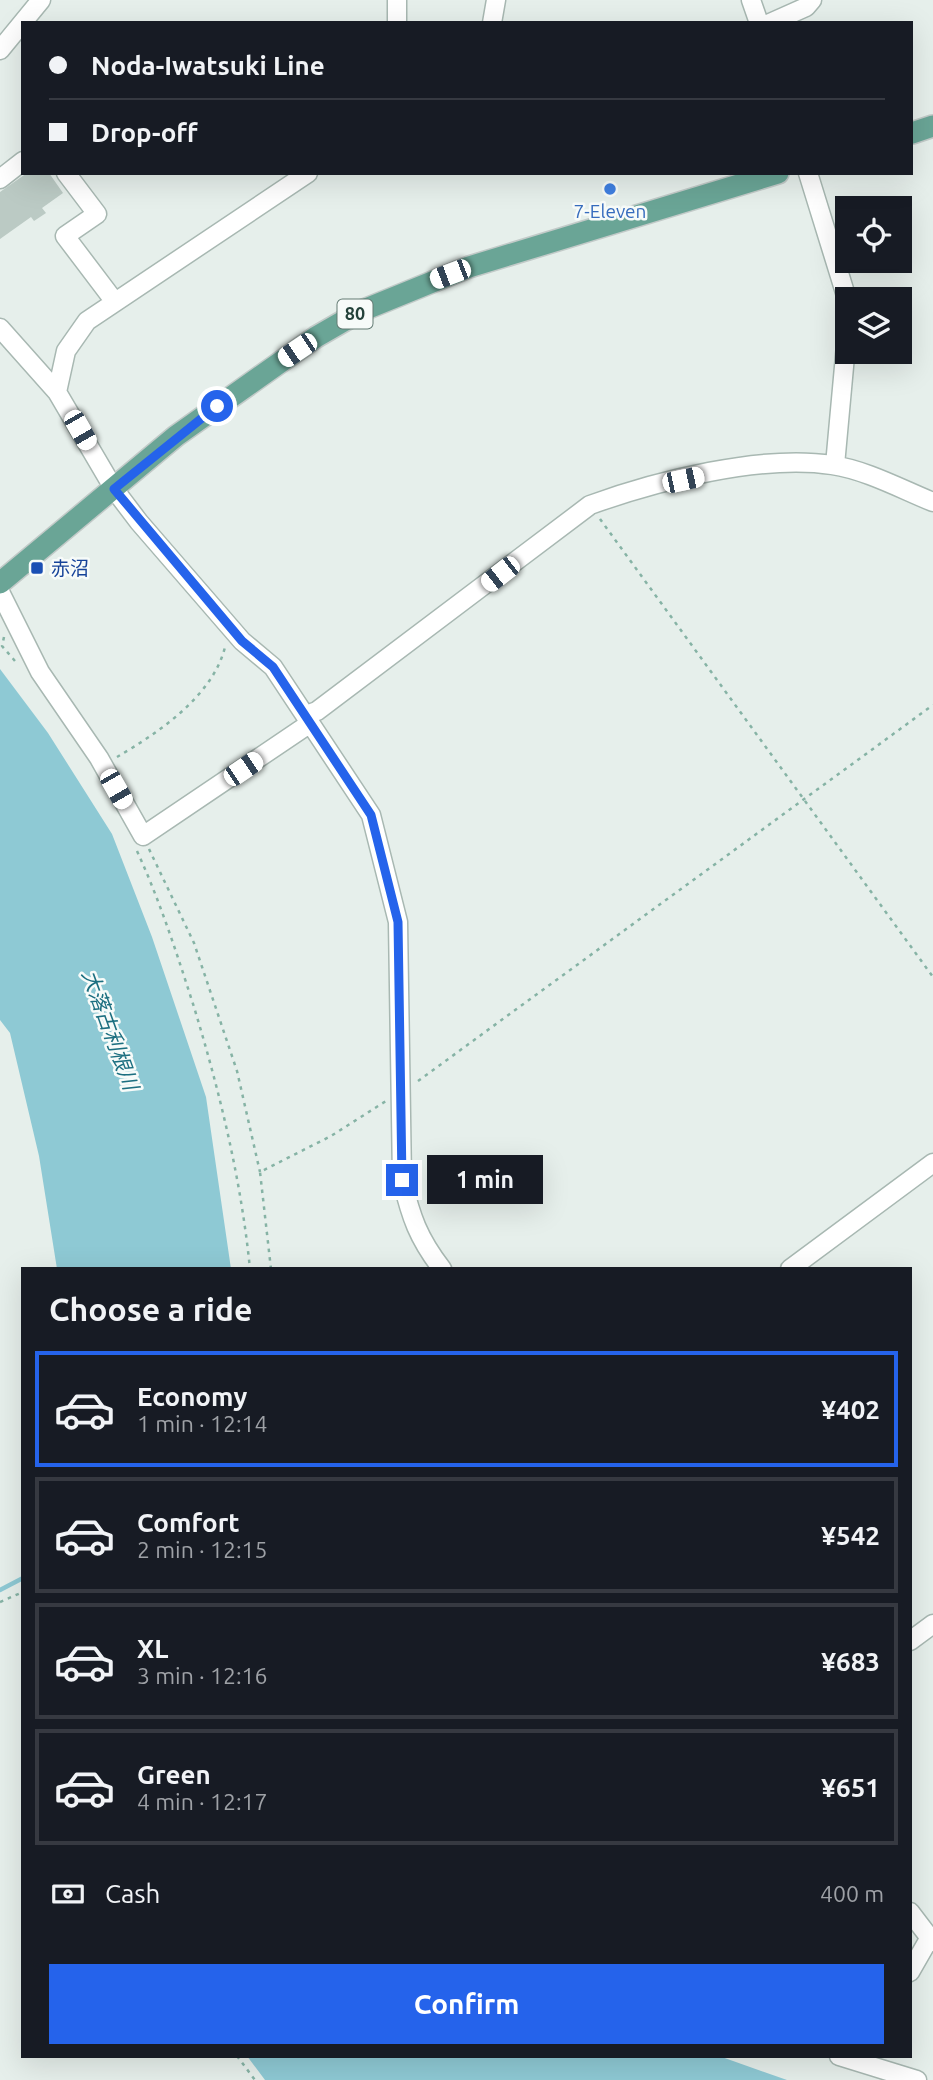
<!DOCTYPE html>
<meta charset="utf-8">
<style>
body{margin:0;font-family:Ubuntu,"Noto Sans JP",sans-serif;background:#20242c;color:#f1f3f6;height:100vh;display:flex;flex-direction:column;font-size:26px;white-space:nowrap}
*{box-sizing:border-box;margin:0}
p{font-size:23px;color:#9ea1a6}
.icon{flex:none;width:38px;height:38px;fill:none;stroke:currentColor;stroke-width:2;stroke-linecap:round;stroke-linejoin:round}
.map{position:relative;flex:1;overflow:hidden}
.panel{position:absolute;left:21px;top:1267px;width:891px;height:791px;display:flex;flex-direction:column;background:#171b24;border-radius:0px;box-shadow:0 7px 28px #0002}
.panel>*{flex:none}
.top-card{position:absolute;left:21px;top:21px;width:892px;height:154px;border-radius:0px;box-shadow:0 7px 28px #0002;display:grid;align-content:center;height:154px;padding:0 28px;background:#171b24}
.controls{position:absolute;left:835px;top:196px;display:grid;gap:14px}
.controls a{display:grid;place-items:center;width:77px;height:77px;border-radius:0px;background:#171b24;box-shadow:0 7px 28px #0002;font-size:35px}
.end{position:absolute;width:32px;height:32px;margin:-16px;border:9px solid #2563eb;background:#fff;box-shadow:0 0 0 4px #fff}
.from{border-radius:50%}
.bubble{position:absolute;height:49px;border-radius:0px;background:#171b24;box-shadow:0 7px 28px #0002;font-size:23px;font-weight:700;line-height:49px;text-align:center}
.car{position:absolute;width:21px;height:42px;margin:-21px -10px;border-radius:9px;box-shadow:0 0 5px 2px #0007;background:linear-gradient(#fff 24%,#345 0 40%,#fff 0 76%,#345 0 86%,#fff 0)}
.top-card b{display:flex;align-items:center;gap:24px;height:66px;font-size:26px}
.top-card b+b{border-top:2px solid #363941}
.top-card i{width:18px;height:18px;background:#f1f3f6}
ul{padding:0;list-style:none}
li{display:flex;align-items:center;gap:21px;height:116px;margin:0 14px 10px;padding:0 14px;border:4px solid #363941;border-radius:0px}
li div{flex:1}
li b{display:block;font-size:26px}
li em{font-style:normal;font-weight:700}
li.current{border-color:#2563eb}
li>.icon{width:63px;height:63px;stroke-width:1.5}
h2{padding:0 28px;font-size:32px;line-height:84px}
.pay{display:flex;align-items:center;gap:18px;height:77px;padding:0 28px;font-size:26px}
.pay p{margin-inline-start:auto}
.action{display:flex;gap:14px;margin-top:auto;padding:14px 28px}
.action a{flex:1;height:80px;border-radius:0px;background:#2563eb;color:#fff;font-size:28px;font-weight:700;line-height:80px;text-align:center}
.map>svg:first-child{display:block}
.water{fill:#8ec9d4}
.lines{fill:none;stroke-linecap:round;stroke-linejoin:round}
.stream{stroke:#8ec9d4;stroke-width:4.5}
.building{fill:#bbcac4}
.minor-casing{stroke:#a8b8b2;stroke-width:21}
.primary-casing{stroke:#c2cac8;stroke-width:24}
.path{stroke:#86b3a5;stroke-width:2.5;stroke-dasharray:3.5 5;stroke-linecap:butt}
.minor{stroke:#fff;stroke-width:18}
.primary{stroke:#6aa596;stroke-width:21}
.route{stroke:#2563eb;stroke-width:9}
.shop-dot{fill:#3f7fe0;stroke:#f7fbf9;stroke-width:2.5}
.transit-dot{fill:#1a4fb4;stroke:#f7fbf9;stroke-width:2.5}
.labels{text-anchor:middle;stroke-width:5;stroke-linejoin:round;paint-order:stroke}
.shield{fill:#f7fbf9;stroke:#637a73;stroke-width:2}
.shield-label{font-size:18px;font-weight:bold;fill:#24423a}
.shop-label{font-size:19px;fill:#366cbe;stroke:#f7fbf9}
.transit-label{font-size:19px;fill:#164399;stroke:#f7fbf9;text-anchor:start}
.water-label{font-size:21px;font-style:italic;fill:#1c6f80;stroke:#f7fbf9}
</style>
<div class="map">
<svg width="933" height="2080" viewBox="0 0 933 2080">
<rect width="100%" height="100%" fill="#e6efeb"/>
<!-- water -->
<path class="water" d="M0 669 48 733 112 834 152 937 206 1097 231 1269H57L39 1156 10 1033 0 1020Z
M247 2056H719L787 2080H265Z"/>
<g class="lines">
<!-- stream -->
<path class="stream" d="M0 1590 23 1578"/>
</g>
<!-- building -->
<path class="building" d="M27 173H49L63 193 42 208 46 213 34 221 31 217 0 239V192Z"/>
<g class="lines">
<defs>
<path id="minor" d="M751 0 759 23
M397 23V0
M492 23 496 0
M770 23 806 7 812 0
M0 50 41 0
M66 173 97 214 65 236 115 302
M808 173 847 299
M0 179 23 161
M0 328 57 392 114 489 139 522 242 641 273 667 371 815 398 922 402 1180C411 1217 418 1238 442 1269
M57 392 66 351 87 321 308 173
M835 465 847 334
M0 592 40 672 99 758 143 836 309 724
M306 715 317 711 590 505C656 481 762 454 832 465 866 470 901 489 933 502
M790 1269 933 1163
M910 1641 933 1624
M910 1912 933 1942
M910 1972 929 1939
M839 2056 917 2080"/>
<path id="primary" d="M912 133 933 126
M0 583 176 436 316 337 361 311 469 267 778 173"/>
</defs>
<!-- minor casing -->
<use href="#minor" class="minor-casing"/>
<!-- primary casing -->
<use href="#primary" class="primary-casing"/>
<!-- path -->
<path class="path" d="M600 519 933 977
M4 637 2 646 15 661
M117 757C158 733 213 696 225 647
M149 849 194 943 237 1071 260 1172
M137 851C160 901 177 954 194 1007 220 1093 241 1179 250 1269
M418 1081 933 705
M271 1269 260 1172 331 1136 386 1101
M0 1602 23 1592
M237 2056 255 2080"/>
<!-- minor -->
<use href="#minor" class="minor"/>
<!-- primary -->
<use href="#primary" class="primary"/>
</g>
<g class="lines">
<!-- route -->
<path class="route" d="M217 406 114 489 242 641 273 667 371 815 398 922 402 1180"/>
</g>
<!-- markers -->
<circle class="shop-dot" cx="610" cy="189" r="7"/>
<rect class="transit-dot" x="30" y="561" width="14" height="14" rx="3.5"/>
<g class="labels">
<!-- shield labels -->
<rect class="shield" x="337.5" y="299.5" width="35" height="29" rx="5"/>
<g class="shield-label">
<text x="355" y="320">80</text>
</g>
<!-- shop labels -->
<g class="shop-label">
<text x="610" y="218">7-Eleven</text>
</g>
<!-- transit labels -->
<g class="transit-label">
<text x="51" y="575">赤沼</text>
</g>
<!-- water labels -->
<g class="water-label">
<text transform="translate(110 1030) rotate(70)" y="7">大落古利根川</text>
</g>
</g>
</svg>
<div class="controls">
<a><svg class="icon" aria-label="locate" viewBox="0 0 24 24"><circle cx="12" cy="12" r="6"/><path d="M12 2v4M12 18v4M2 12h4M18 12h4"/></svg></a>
<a><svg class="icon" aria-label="layers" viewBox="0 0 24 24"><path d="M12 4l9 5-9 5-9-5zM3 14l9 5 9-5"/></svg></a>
</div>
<i class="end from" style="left:217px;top:406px"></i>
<i class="end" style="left:402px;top:1180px"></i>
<div class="bubble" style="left:427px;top:1155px;width:116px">1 min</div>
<i class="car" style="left:450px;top:274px;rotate:249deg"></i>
<i class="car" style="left:297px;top:350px;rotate:236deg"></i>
<i class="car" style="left:80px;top:430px;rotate:150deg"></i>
<i class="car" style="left:683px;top:480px;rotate:78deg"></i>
<i class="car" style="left:500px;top:574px;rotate:232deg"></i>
<i class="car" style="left:243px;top:769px;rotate:56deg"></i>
<i class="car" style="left:116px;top:789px;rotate:150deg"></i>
<div class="top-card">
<b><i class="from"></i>Noda-Iwatsuki Line</b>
<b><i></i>Drop-off</b>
</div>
<section class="panel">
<h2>Choose a ride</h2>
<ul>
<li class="current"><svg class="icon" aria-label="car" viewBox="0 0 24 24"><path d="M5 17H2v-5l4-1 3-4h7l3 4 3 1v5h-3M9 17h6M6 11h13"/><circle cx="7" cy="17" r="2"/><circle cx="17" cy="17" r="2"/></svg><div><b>Economy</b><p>1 min · 12:14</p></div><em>¥402</em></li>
<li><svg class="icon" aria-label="car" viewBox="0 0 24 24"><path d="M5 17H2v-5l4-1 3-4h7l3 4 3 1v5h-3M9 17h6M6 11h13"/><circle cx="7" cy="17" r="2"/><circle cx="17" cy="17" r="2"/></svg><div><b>Comfort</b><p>2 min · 12:15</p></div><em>¥542</em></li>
<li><svg class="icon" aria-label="car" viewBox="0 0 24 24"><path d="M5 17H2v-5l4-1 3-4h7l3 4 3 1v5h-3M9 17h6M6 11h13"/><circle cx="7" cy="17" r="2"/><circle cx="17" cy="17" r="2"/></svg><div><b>XL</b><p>3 min · 12:16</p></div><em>¥683</em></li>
<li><svg class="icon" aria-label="car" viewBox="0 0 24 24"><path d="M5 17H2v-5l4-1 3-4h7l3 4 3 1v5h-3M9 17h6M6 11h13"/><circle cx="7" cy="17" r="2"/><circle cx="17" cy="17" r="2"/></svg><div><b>Green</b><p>4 min · 12:17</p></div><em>¥651</em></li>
</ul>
<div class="pay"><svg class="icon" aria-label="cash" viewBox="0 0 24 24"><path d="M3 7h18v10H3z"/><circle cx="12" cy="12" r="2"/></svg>Cash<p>400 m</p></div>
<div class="action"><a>Confirm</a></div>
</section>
</div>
